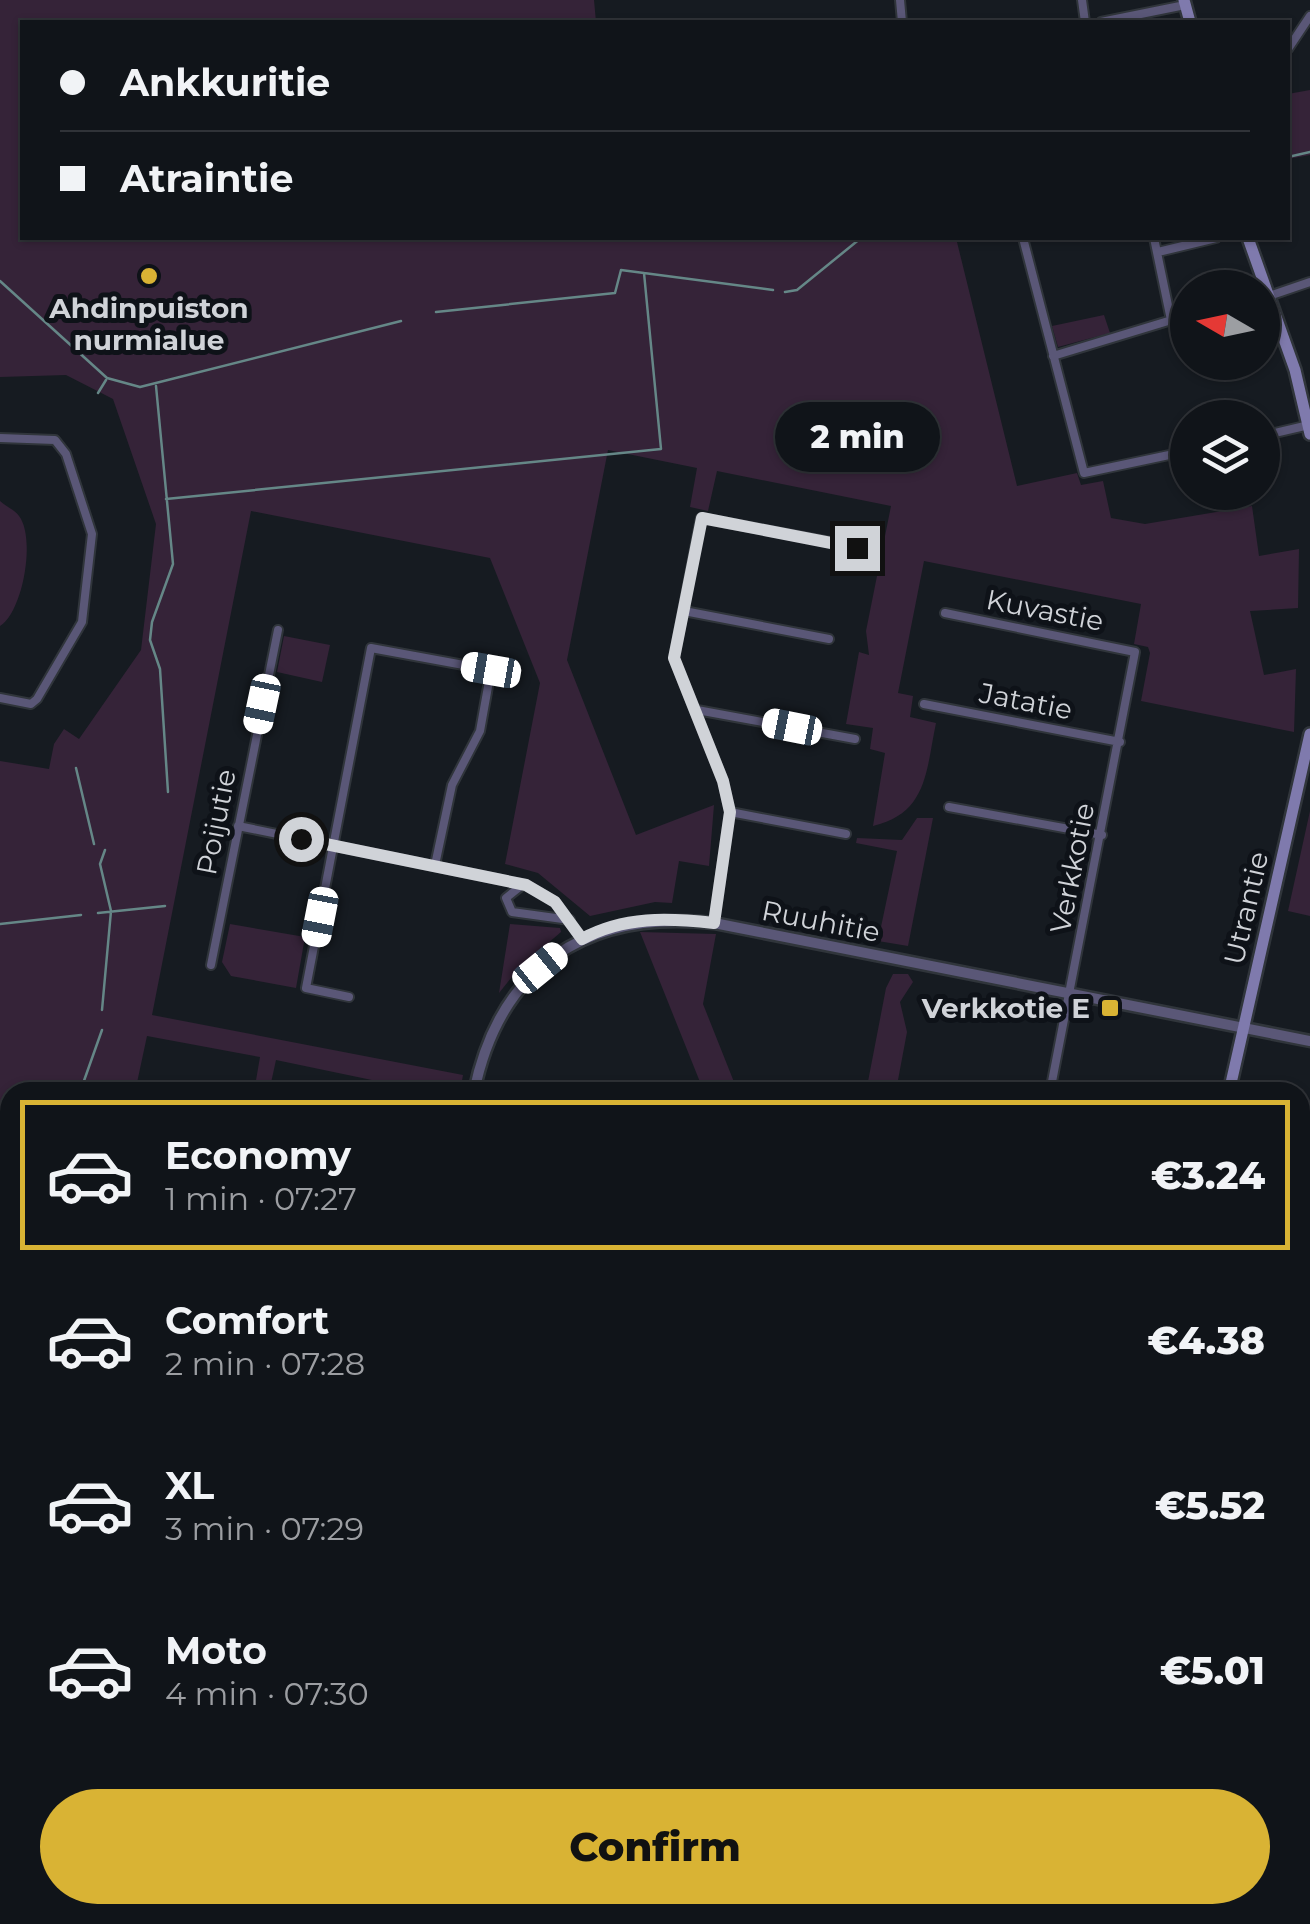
<!DOCTYPE html>
<meta charset="utf-8">
<style>
body{margin:0;font-family:Montserrat,sans-serif;background:#1e2126;color:#f1f3f6;height:100vh;display:flex;flex-direction:column;font-size:38px;white-space:nowrap}
*{box-sizing:border-box;margin:0}
p{font-size:32px;color:#9c9ea2}
.icon{flex:none;width:55px;height:55px;fill:none;stroke:currentColor;stroke-width:2;stroke-linecap:round;stroke-linejoin:round}
.map{position:relative;flex:1;overflow:hidden}
.sheet{position:absolute;left:0px;top:1082px;width:1310px;height:842px;display:flex;flex-direction:column;background:#101419;border-radius:30px 30px 0 0;box-shadow:0 2px 8px #0004,0 0 0 2px #303338}
.sheet>*{flex:none}
.guide{position:absolute;left:20px;top:20px;width:1270px;height:220px;border-radius:0px;box-shadow:0 2px 8px #0004,0 0 0 2px #303338;display:grid;align-content:center;height:220px;padding:0 40px;background:#101419}
.needle{width:65px;rotate:279deg}
.tools{position:absolute;left:1170px;top:270px;display:grid;gap:20px}
.tools a{display:grid;place-items:center;width:110px;height:110px;border-radius:50%;background:#101419;box-shadow:0 2px 8px #0004,0 0 0 2px #303338;font-size:50px}
.end{position:absolute;width:45px;height:45px;margin:-22px;border:12px solid #d0d3d8;background:#111;box-shadow:0 0 0 5px #111}
.from{border-radius:50%}
.bubble{position:absolute;height:70px;border-radius:35px;background:#101419;box-shadow:0 2px 8px #0004,0 0 0 2px #303338;font-size:32px;font-weight:800;line-height:70px;text-align:center}
.car{position:absolute;width:30px;height:60px;margin:-30px -15px;border-radius:12px;box-shadow:0 0 8px 2px #0007;background:linear-gradient(#fff 24%,#345 0 40%,#fff 0 76%,#345 0 86%,#fff 0)}
.guide b{display:flex;align-items:center;gap:35px;height:95px;font-size:38px}
.guide b+b{border-top:2px solid #303338}
.guide i{width:25px;height:25px;background:#f1f3f6}
ul{padding:18px 0 0;list-style:none}
li{display:flex;align-items:center;gap:30px;height:150px;margin:0 20px 15px;padding:0 20px;border:5px solid transparent;border-radius:0px}
li div{flex:1}
li b{display:block;font-size:38px}
li em{font-style:normal;font-weight:800}
li.on{border-color:#d9b334}
li>.icon{width:90px;height:90px;stroke-width:1.5}
.primary-button{display:flex;gap:20px;margin-top:auto;padding:20px 40px}
.primary-button a{flex:1;height:115px;border-radius:60px;background:#d9b334;color:#111;font-size:40px;font-weight:800;line-height:115px;text-align:center}
.map>svg:first-child{display:block}
.green{fill:#352338}
.lines{fill:none;stroke-linecap:round;stroke-linejoin:round}
.stream{stroke:#658787;stroke-width:2.5}
.minor-casing{stroke:#30353b;stroke-width:12}
.tertiary-casing{stroke:#30353b;stroke-width:15}
.secondary-casing{stroke:#30353b;stroke-width:16}
.minor{stroke:#5a5777;stroke-width:8}
.tertiary{stroke:#5a5777;stroke-width:10}
.secondary{stroke:#7f7aad;stroke-width:11}
.route{stroke:#d0d3d8;stroke-width:12}
.poi-dot{fill:#d9b334;stroke:#0e1218;stroke-width:4}
.labels{text-anchor:middle;stroke-width:10;stroke-linejoin:round;paint-order:stroke}
.poi-label{font-size:28px;font-weight:bold;fill:#d0d3d8;stroke:#0e1218}
.street-label{font-size:28px;fill:#d0d3d8;stroke:#0e1218}
</style>
<div class="map">
<svg width="1310" height="1924" viewBox="0 0 1310 1924">
<rect width="100%" height="100%" fill="#161b21"/>
<!-- green -->
<path class="green" d="M0 0H594L596 22H22V238H956L1017 486 1077 473 1081 485 1103 481 1111 518 1145 524 1252 506 1259 556 1299 549 1298 608 1250 611 1264 675 1296 669 1294 732 1141 701 1150 653 1148 647 1134 644 1141 604 924 561 898 693 913 696 910 717 936 723C926 770 928 813 873 826L885 753 870 749 873 728 846 724 859 652 869 655 866 631 891 506 717 471 708 511 690 507 697 468 608 450 567 660 636 835 714 805 709 866 679 861 672 903 655 902 590 916 538 873 505 864 540 683 490 558 251 511 152 1015 463 1075 460 1092H390L391 1084 276 1060 269 1092H254L260 1057 147 1036 135 1092H10V1726L0 1780V761L49 769 54 744 64 729 79 739 141 650 156 524 113 399 66 375 0 377Z
M1310 90V155L1288 159V94Z
M1104 315 1110 333 1058 347 1052 326Z
M0 501C5 506 15 510 19 516 36 538 23 612 0 626Z
M284 636 330 645 322 682 277 672Z
M1310 811V916L1288 911Z
M917 818H933L908 946 878 941 897 851 856 843 857 838 902 840Z
M230 924 305 937 296 988 231 976 222 962Z
M510 924 560 928 561 932 519 968 499 993Z
M640 932 716 934 703 1004 738 1092H704Z
M893 974H908L913 982 900 1002 907 1032 898 1080 915 1090 928 1087 931 1092H866L886 988Z
M1300 1384 1310 1405V1527L1300 1524V1450L1305 1428 1300 1426Z
M1310 1755V1924L1274 1915H1300V1797Z
M0 1830 10 1832V1915H395L394 1924H0Z
M427 1915H836L835 1924H425Z"/>
<g class="lines">
<!-- stream -->
<path class="stream" d="M1288 157 1310 152
M0 281 107 378 140 387 401 321
M785 292 797 290 861 238
M436 312 615 293 621 270 773 290
M156 386 173 564 152 622 150 640 160 669 168 792
M98 393 106 380
M166 499 661 449 644 273
M76 768 94 844
M98 913 165 906
M0 924 81 915
M102 1010 111 911 100 864 105 850
M80 1092 102 1030
M0 1158H10
M0 1252H10
M0 1636 7 1619 10 1499
M0 1639 10 1638
M1300 1873 1310 1874
M181 1915 229 1924
M834 1924 836 1915"/>
<defs>
<path id="minor" d="M900 0 902 22
M1082 0 1085 22
M1101 22 1185 5
M1288 49 1310 16
M1023 238 1084 473 1188 451
M1154 238 1171 320
M1158 252 1216 238
M1269 296 1310 282
M1053 356 1188 315
M1262 436 1309 425
M0 438 55 440 66 454 92 534 82 622 37 699 31 704 0 698
M684 611 829 639
M945 613 1135 652 1050 1092
M924 704 1120 742
M697 710 855 739
M949 807 1102 835
M730 812 846 834
M238 826 526 885 555 902 582 939
M521 886 506 898 512 912 570 920
M714 923 730 812 723 781 674 658 701 518 857 547
M211 965 278 630
M349 997 306 988 371 648 491 670 480 731 452 785 435 865
M1300 1138 1310 1118
M1300 1264 1310 1269
M1300 1674 1310 1676"/>
<path id="tertiary" d="M474 1092C500 966 587 909 714 923L1310 1041
M413 1924 414 1915"/>
<path id="secondary" d="M1184 0 1190 22
M1248 238 1295 370 1310 434
M1229 1092 1310 734
M1071 1915 1072 1924"/>
</defs>
<!-- minor casing -->
<use href="#minor" class="minor-casing"/>
<!-- tertiary casing -->
<use href="#tertiary" class="tertiary-casing"/>
<!-- secondary casing -->
<use href="#secondary" class="secondary-casing"/>
<!-- minor -->
<use href="#minor" class="minor"/>
<!-- tertiary -->
<use href="#tertiary" class="tertiary"/>
<!-- secondary -->
<use href="#secondary" class="secondary"/>
</g>
<g class="lines">
<!-- route -->
<path class="route" d="M301 839 526 885 555 902 582 939C624 916 668 918 714 923L730 812 723 781 674 658 702 518 857 548"/>
</g>
<!-- markers -->
<g class="poi-dot">
<circle cx="149" cy="276" r="10"/>
<rect x="1100" y="998" width="20" height="20" rx="5"/>
</g>
<g class="labels">
<!-- poi labels -->
<g class="poi-label">
<text x="149" y="318">Ahdinpuiston<tspan x="149" dy="32">nurmialue</tspan></text>
<text x="1090" y="1018" text-anchor="end">Verkkotie E</text>
</g>
<!-- street labels -->
<g class="street-label">
<text transform="translate(1045 610) rotate(11)" y="10">Kuvastie</text>
<text transform="translate(1026 701) rotate(11)" y="10">Jatatie</text>
<text transform="translate(216 822) rotate(-79)" y="10">Poijutie</text>
<text transform="translate(1072 868) rotate(-79)" y="10">Verkkotie</text>
<text transform="translate(1246 908) rotate(-77)" y="10">Utrantie</text>
<text transform="translate(821 921) rotate(11)" y="10">Ruuhitie</text>
</g>
</g>
</svg>
<div class="tools">
<a><svg class="needle" viewBox="-14 -14 28 28"><path d="M0-13l5 13h-10z" fill="#e53935"/><path d="M0 13l5-13h-10z" fill="#9c9ea2"/></svg></a>
<a><svg class="icon" aria-label="layers" viewBox="0 0 24 24"><path d="M12 4l9 5-9 5-9-5zM3 14l9 5 9-5"/></svg></a>
</div>
<i class="end from" style="left:301px;top:839px"></i>
<i class="end" style="left:857px;top:548px"></i>
<div class="bubble" style="left:775px;top:402px;width:165px">2 min</div>
<i class="car" style="left:491px;top:670px;rotate:280deg"></i>
<i class="car" style="left:262px;top:704px;rotate:192deg"></i>
<i class="car" style="left:792px;top:727px;rotate:281deg"></i>
<i class="car" style="left:320px;top:917px;rotate:191deg"></i>
<i class="car" style="left:540px;top:968px;rotate:51deg"></i>
<div class="guide">
<b><i class="from"></i>Ankkuritie</b>
<b><i></i>Atraintie</b>
</div>
<section class="sheet">
<ul>
<li class="on"><svg class="icon" aria-label="car" viewBox="0 0 24 24"><path d="M5 17H2v-5l4-1 3-4h7l3 4 3 1v5h-3M9 17h6M6 11h13"/><circle cx="7" cy="17" r="2"/><circle cx="17" cy="17" r="2"/></svg><div><b>Economy</b><p>1 min · 07:27</p></div><em>€3.24</em></li>
<li><svg class="icon" aria-label="car" viewBox="0 0 24 24"><path d="M5 17H2v-5l4-1 3-4h7l3 4 3 1v5h-3M9 17h6M6 11h13"/><circle cx="7" cy="17" r="2"/><circle cx="17" cy="17" r="2"/></svg><div><b>Comfort</b><p>2 min · 07:28</p></div><em>€4.38</em></li>
<li><svg class="icon" aria-label="car" viewBox="0 0 24 24"><path d="M5 17H2v-5l4-1 3-4h7l3 4 3 1v5h-3M9 17h6M6 11h13"/><circle cx="7" cy="17" r="2"/><circle cx="17" cy="17" r="2"/></svg><div><b>XL</b><p>3 min · 07:29</p></div><em>€5.52</em></li>
<li><svg class="icon" aria-label="car" viewBox="0 0 24 24"><path d="M5 17H2v-5l4-1 3-4h7l3 4 3 1v5h-3M9 17h6M6 11h13"/><circle cx="7" cy="17" r="2"/><circle cx="17" cy="17" r="2"/></svg><div><b>Moto</b><p>4 min · 07:30</p></div><em>€5.01</em></li>
</ul>
<div class="primary-button"><a>Confirm</a></div>
</section>
</div>
